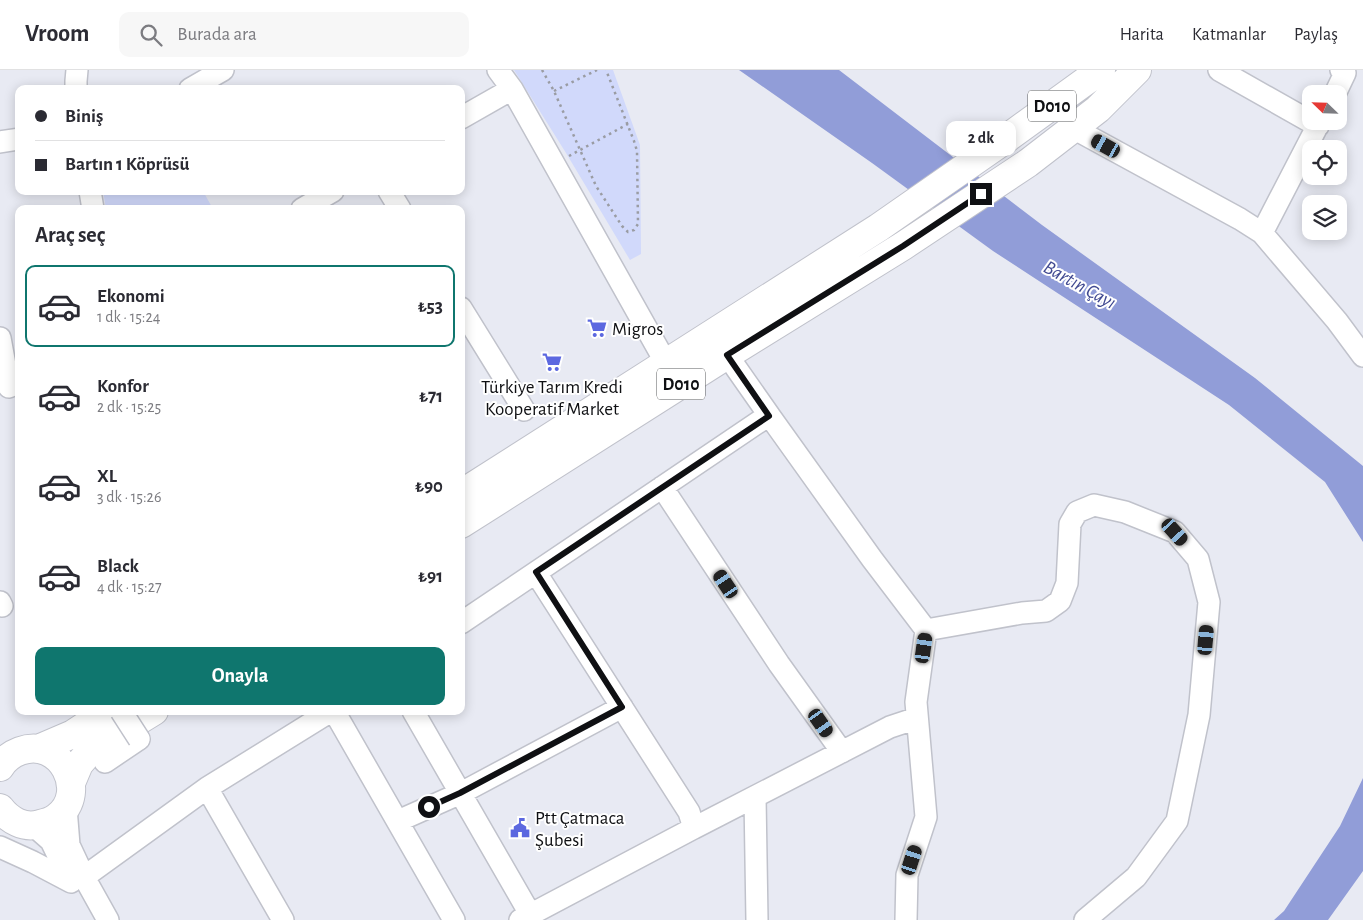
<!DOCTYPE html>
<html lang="tr">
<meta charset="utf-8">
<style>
body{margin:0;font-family:"Alegreya Sans",sans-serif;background:#f7f7f7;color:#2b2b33;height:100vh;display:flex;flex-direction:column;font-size:19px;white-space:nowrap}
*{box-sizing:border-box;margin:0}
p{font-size:16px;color:#7c7c81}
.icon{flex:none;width:28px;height:28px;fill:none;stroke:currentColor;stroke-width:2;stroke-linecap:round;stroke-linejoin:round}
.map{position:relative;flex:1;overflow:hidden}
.panel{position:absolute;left:15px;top:135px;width:450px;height:510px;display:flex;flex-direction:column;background:#fff;border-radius:10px;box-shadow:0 2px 12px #0003}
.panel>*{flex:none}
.guide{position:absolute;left:15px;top:15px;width:450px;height:110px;border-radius:10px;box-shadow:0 2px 12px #0003;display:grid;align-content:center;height:110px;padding:0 20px;background:#fff}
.needle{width:32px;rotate:293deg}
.tools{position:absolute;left:1302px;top:15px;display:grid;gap:10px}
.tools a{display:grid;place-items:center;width:45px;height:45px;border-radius:10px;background:#fff;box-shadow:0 2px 12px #0003;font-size:25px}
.end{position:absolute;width:22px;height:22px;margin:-11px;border:6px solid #0f1013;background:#fff;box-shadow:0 0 0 2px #fff}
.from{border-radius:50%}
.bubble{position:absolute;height:35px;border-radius:10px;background:#fff;box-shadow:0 2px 12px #0003;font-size:16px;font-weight:600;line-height:35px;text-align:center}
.car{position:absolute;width:15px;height:30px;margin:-15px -8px;border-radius:6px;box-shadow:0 0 4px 1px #0007;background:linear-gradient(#222 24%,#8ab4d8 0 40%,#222 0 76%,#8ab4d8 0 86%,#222 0)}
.guide b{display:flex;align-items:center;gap:18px;height:48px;font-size:19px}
.guide b+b{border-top:1px solid #e1e1e2}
.guide i{width:12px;height:12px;background:#2b2b33}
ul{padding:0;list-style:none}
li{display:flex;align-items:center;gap:15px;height:82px;margin:0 10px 8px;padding:0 10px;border:2px solid transparent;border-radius:10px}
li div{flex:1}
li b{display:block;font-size:19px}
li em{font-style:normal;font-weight:600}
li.selected{border-color:#0f766e}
li>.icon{width:45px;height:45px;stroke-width:1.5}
h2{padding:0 20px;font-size:22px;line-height:60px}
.action{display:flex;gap:10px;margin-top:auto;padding:10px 20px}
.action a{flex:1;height:58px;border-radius:10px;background:#0f766e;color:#fff;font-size:20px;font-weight:600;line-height:58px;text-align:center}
header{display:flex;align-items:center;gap:30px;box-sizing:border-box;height:70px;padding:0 25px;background:#fff;border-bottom:1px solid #e1e1e2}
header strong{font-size:24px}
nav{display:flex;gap:28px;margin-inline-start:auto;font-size:18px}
.search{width:350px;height:45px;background:#f7f7f7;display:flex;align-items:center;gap:12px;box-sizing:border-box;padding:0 18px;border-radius:10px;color:#7c7c81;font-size:19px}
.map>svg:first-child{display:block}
.green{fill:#d1d9fb}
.water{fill:#919dd8}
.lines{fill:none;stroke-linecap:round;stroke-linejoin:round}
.minor-casing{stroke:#c0c2cb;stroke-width:24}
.highway-casing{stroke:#c0c2cb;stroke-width:30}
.path{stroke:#9a9ca3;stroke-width:2.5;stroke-dasharray:2.5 4;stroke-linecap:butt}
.minor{stroke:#fff;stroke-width:21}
.highway{stroke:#fff;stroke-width:28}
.minor-bridge-casing{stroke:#c0c2cb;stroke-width:24;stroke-linecap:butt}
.minor-bridge{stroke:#fff;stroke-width:21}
.route{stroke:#0f1013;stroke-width:6}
.labels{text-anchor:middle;stroke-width:4;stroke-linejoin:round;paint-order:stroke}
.shield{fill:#fff;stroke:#57585a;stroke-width:1}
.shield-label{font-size:18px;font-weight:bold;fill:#0f1013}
.poi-label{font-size:19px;fill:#0f1013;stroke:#fff;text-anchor:start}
.water-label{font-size:20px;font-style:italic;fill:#404991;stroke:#fff}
</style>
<header>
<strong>Vroom</strong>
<div class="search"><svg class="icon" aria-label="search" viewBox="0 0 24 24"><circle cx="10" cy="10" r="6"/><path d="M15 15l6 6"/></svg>Burada ara</div>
<nav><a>Harita</a><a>Katmanlar</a><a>Paylaş</a></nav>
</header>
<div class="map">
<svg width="1363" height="850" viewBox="0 0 1363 850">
<rect width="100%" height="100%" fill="#e8eaf3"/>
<!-- green -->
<path class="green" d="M514 0H613L640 75 641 184 630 190 566 83Z
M103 121H203L213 139H106Z"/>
<!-- water -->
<path class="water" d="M739 0H839L1042 155 1255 308 1363 396V472L1325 412 1229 335 993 181 872 93Z
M1363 708V801L1328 850H1274L1284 841 1340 756Z"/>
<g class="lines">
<defs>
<path id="minor" d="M498 0 512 19 666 293
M1219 0 1318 56
M76 19V11L77 0
M190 19 223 0
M1335 24 1345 3 1341 0
M461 48 512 19
M1073 58 1240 149 1262 163 1337 251 1363 286
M0 72 19 69
M90 121 93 139
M389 121 400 139
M302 139 333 121
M1262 163 1320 51
M461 238 524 340
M0 268 9 317
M769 345 872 489 926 560 916 632 926 747 907 805 906 850
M662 417 779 594 842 682
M0 532 2 536
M461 553 769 345 727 285
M926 560 1022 543 1046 541 1060 531 1067 513 1070 454 1077 442 1094 435 1125 442 1175 462 1198 489 1209 532 1199 645 1177 751 1136 807 1085 850
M334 641 454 850
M413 641 530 844
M105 692 139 669
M207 718 283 850
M755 727 757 850
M66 738 69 775 84 807 108 850
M398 751 461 723 622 637
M34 756 51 771 68 806
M694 758 890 657 917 648
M0 777 33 792 71 812
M84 807 207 718 331 641
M520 850 694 758 689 742 536 503"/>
<path id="highway" d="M461 424 878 158 1003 71 1101 0
M461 454 727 285 903 176 1028 93 1098 39 1137 0
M38 679 73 664 108 641
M0 697C5 689 12 684 20 681 60 666 90 722 57 747 52 751 45 753 40 754 24 759 9 750 0 738
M71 713 79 694 92 679 154 641"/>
</defs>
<!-- minor casing -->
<use href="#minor" class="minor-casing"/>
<!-- highway casing -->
<use href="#highway" class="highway-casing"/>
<!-- path -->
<path class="path" d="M542 0 554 21 596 116 622 156 628 162 634 160 638 154 637 81 634 71 606 0
M554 21 597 0
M569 86 628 54"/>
<!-- minor -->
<use href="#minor" class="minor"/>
<!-- highway -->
<use href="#highway" class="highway"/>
<defs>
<path id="minor-bridge" d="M121 641 139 669"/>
</defs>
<!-- minor-bridge casing -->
<use href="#minor-bridge" class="minor-bridge-casing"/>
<!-- minor-bridge -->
<use href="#minor-bridge" class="minor-bridge"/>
</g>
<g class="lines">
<!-- route -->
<path class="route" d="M429 737 460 723 622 637 536 502 769 346 727 285 903 176 981 124"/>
</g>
<!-- icons -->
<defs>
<symbol id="supermarket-bare" viewBox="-9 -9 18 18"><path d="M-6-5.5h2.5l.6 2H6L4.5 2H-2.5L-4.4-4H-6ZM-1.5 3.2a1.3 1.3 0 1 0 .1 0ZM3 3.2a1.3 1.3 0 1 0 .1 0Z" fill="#5c68e0" stroke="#fff" stroke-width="2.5" paint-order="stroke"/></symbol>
<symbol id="civic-bare" viewBox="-9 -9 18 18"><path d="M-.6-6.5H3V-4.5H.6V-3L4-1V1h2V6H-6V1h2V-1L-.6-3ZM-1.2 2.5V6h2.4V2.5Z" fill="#5c68e0" stroke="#fff" stroke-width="2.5" paint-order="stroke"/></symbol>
</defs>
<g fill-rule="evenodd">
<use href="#supermarket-bare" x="583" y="244" width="28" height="28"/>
<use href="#supermarket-bare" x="538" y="278" width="28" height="28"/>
<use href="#civic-bare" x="506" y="744" width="28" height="28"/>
</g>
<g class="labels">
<!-- shield labels -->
<g class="shield">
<rect x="1028" y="20.5" width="48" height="31" rx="4"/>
<rect x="657" y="298.5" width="48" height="31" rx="4"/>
</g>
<g class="shield-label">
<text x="1052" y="42">D010</text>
<text x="681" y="320">D010</text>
</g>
<!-- poi labels -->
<g class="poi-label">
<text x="612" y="265">Migros</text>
<text x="552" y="323" text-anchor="middle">Türkiye Tarım Kredi<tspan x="552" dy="22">Kooperatif Market</tspan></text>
<text x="535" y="754">Ptt Çatmaca<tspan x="535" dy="22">Şubesi</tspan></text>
</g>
<!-- water labels -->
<g class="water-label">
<text transform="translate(1080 214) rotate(29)" y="7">Bartın Çayı</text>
</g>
</g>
</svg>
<div class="tools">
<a><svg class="needle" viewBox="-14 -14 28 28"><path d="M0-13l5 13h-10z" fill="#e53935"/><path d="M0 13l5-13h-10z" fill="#7c7c81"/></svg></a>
<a><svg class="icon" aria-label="locate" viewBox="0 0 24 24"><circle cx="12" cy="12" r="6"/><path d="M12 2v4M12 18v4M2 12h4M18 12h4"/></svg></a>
<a><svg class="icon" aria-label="layers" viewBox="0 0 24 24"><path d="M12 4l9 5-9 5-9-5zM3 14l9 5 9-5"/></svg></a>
</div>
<i class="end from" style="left:429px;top:737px"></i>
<i class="end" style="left:981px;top:124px"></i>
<div class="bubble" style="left:946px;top:51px;width:70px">2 dk</div>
<i class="car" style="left:1106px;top:76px;rotate:299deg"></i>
<i class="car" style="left:1175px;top:462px;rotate:138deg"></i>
<i class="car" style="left:726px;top:514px;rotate:326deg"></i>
<i class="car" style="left:1206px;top:570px;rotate:5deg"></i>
<i class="car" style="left:924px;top:578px;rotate:8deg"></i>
<i class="car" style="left:821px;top:653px;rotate:145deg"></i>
<i class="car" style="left:912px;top:790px;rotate:18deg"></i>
<div class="guide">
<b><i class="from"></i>Biniş</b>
<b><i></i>Bartın 1 Köprüsü</b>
</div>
<section class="panel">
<h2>Araç seç</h2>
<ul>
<li class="selected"><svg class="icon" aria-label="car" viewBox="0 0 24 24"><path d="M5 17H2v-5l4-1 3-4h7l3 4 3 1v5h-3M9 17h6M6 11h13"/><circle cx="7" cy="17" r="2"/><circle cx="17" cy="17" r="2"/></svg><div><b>Ekonomi</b><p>1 dk · 15:24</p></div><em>₺53</em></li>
<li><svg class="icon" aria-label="car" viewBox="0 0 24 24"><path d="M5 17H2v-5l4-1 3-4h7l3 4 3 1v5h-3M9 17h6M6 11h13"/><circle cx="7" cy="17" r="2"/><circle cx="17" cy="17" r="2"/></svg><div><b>Konfor</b><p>2 dk · 15:25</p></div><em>₺71</em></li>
<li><svg class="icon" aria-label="car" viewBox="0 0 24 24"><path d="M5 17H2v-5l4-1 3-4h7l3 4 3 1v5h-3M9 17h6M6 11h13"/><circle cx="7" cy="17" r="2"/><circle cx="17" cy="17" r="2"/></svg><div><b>XL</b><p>3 dk · 15:26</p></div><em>₺90</em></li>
<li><svg class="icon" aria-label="car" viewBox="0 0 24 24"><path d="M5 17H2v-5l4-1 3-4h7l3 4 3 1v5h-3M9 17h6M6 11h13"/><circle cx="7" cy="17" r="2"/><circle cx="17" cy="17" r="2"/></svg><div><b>Black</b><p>4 dk · 15:27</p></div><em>₺91</em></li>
</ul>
<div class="action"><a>Onayla</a></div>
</section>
</div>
